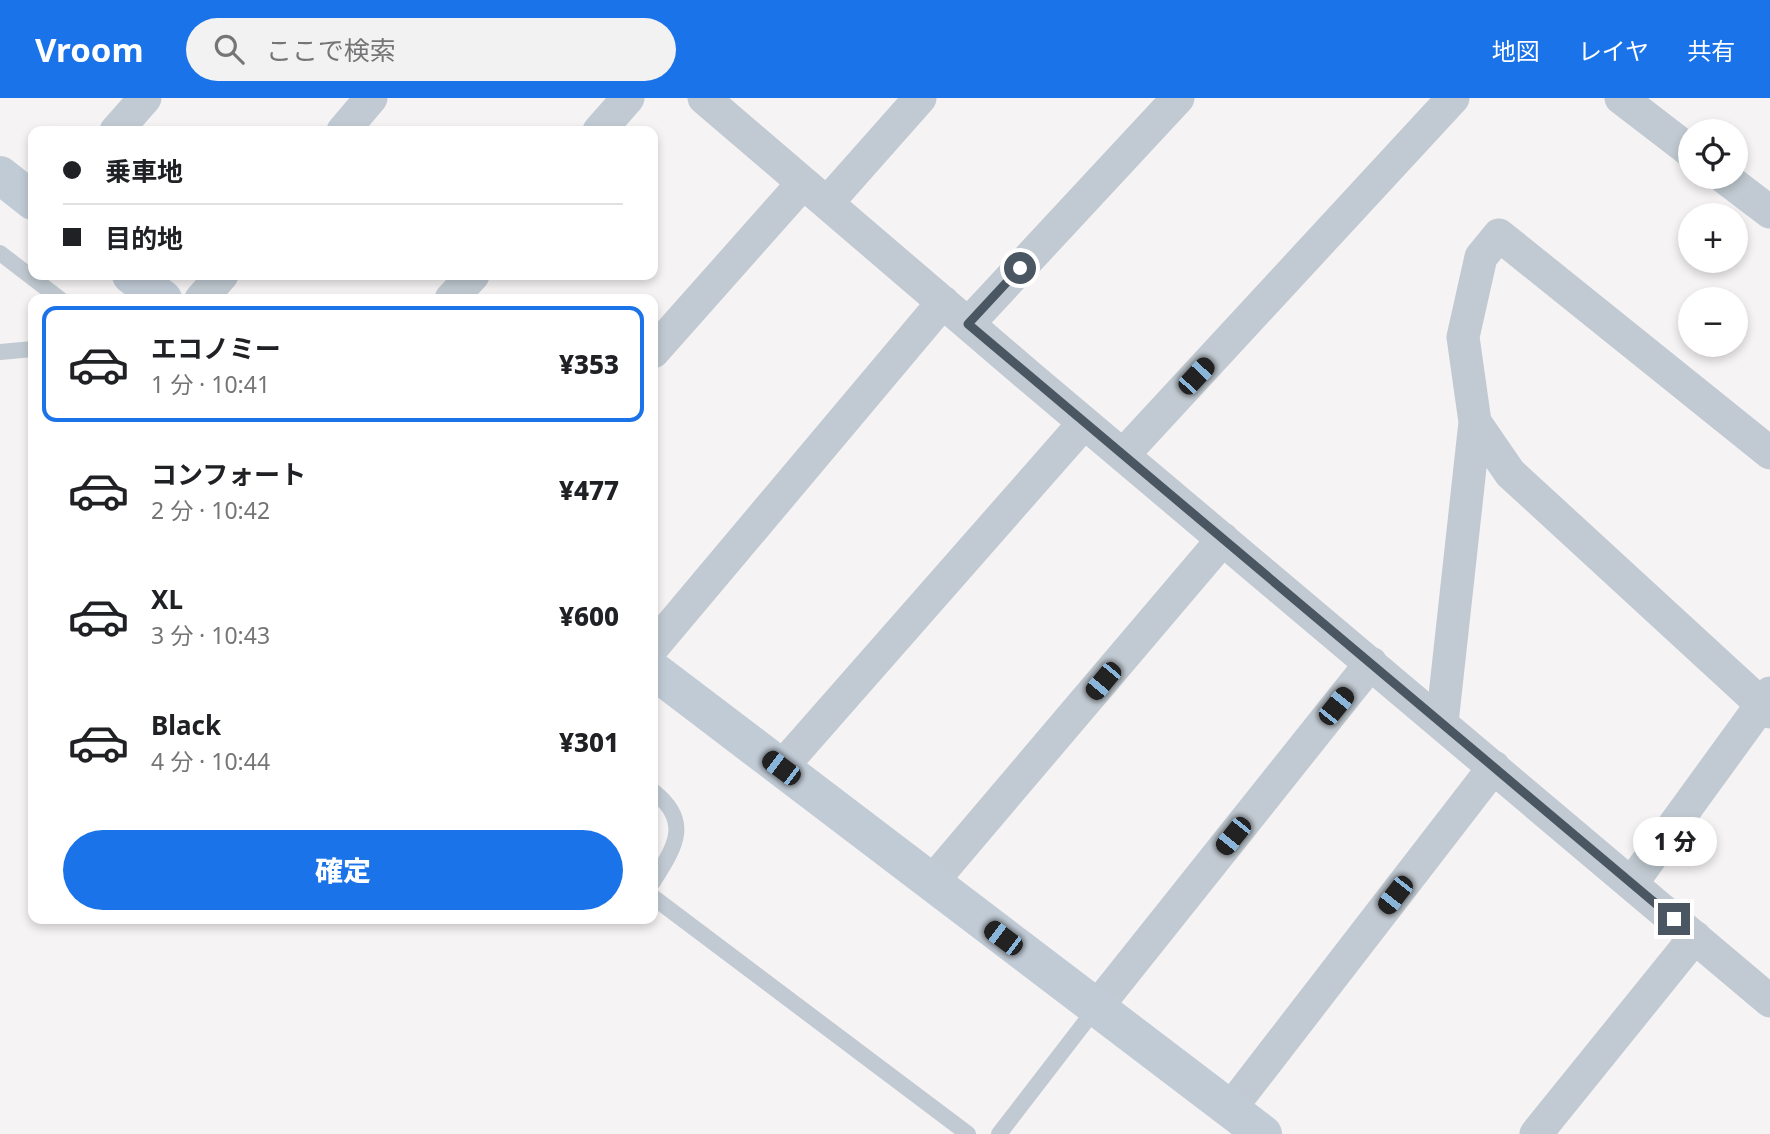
<!DOCTYPE html>
<html lang="ja">
<meta charset="utf-8">
<style>
body{margin:0;font-family:"Noto Sans","Noto Sans JP",sans-serif;background:#f2f2f2;color:#202124;height:100vh;display:flex;flex-direction:column;font-size:26px;white-space:nowrap}
*{box-sizing:border-box;margin:0}
p{font-size:23px;color:#757577}
.icon{flex:none;width:38px;height:38px;fill:none;stroke:currentColor;stroke-width:2;stroke-linecap:round;stroke-linejoin:round}
.map{position:relative;flex:1;overflow:hidden}
.details{position:absolute;left:28px;top:196px;width:630px;height:630px;display:flex;flex-direction:column;background:#fff;border-radius:14px;box-shadow:0 4px 10px #0003}
.details>*{flex:none}
.top-card{position:absolute;left:28px;top:28px;width:630px;height:154px;border-radius:14px;box-shadow:0 4px 10px #0003;display:grid;align-content:center;height:154px;padding:0 35px;background:#fff}
.controls{position:absolute;left:1678px;top:21px;display:grid;gap:14px}
.controls a{display:grid;place-items:center;width:70px;height:70px;border-radius:50%;background:#fff;box-shadow:0 4px 10px #0003;font-size:35px}
.end{position:absolute;width:32px;height:32px;margin:-16px;border:9px solid #4a5661;background:#fff;box-shadow:0 0 0 4px #fff}
.from{border-radius:50%}
.bubble{position:absolute;height:49px;border-radius:24px;background:#fff;box-shadow:0 4px 10px #0003;font-size:23px;font-weight:800;line-height:49px;text-align:center}
.car{position:absolute;width:21px;height:42px;margin:-21px -10px;border-radius:9px;box-shadow:0 0 5px 2px #0007;background:linear-gradient(#222 24%,#8ab4d8 0 40%,#222 0 76%,#8ab4d8 0 86%,#222 0)}
.top-card b{display:flex;align-items:center;gap:24px;height:66px;font-size:26px}
.top-card b+b{border-top:2px solid #e0e0e0}
.top-card i{width:18px;height:18px;background:#202124}
ul{padding:12px 0 0;list-style:none}
li{display:flex;align-items:center;gap:21px;height:116px;margin:0 14px 10px;padding:0 21px;border:4px solid transparent;border-radius:14px}
li div{flex:1}
li b{display:block;font-size:26px}
li em{font-style:normal;font-weight:800}
li.on{border-color:#1a73e8}
li>.icon{width:63px;height:63px;stroke-width:1.5}
.primary-button{display:flex;gap:14px;margin-top:auto;padding:14px 35px}
.primary-button a{flex:1;height:80px;border-radius:42px;background:#1a73e8;color:#fff;font-size:28px;font-weight:800;line-height:80px;text-align:center}
header{display:flex;align-items:center;gap:42px;box-sizing:border-box;height:98px;padding:0 35px;background:#1a73e8;color:#fff}
header strong{font-size:33px}
nav{display:flex;gap:38px;margin-inline-start:auto;font-size:24px}
.search{width:490px;height:63px;background:#f2f2f2;display:flex;align-items:center;gap:18px;box-sizing:border-box;padding:0 24px;border-radius:38px;color:#757577;font-size:26px}
.map>svg:first-child{display:block}
.lines{fill:none;stroke-linecap:round;stroke-linejoin:round}
.lane{stroke:#c1cad2;stroke-width:16}
.street{stroke:#c1cad2;stroke-width:33}
.secondary{stroke:#c1cbd6;stroke-width:38}
.route{stroke:#4a5661;stroke-width:9}
</style>
<header>
<strong>Vroom</strong>
<div class="search"><svg class="icon" aria-label="search" viewBox="0 0 24 24"><circle cx="10" cy="10" r="6"/><path d="M15 15l6 6"/></svg>ここで検索</div>
<nav><a>地図</a><a>レイヤ</a><a>共有</a></nav>
</header>
<div class="map">
<svg width="1770" height="1036" viewBox="0 0 1770 1036">
<rect width="100%" height="100%" fill="#f5f3f3"/>
<g class="lines">
<!-- lane -->
<path class="lane" d="M0 155 60 201
M0 254 33 251
M653 693C693 724 674 750 653 784
M653 799 968 1036
M999 1036 1096 910"/>
<!-- street -->
<path class="street" d="M704 0 1030 279 1770 903
M1621 0 1690 53
M116 33 145 0
M343 33 371 0
M599 33 628 0
M1724 79 1770 114
M827 105 920 0
M201 201 222 177
M451 201 473 177
M968 226 1178 0
M653 254 803 85
M1475 324 1510 375 1770 614
M1123 357 1453 0
M653 549 943 204
M1442 625 1475 324 1463 239 1481 159 1499 137 1770 355
M781 670 1084 325
M931 785 1223 441
M1632 785 1770 595
M1096 910 1371 565
M1230 1011 1494 669
M1536 1036 1695 839"/>
<!-- secondary -->
<path class="secondary" d="M0 77 33 103
M131 177 163 201
M653 572 1263 1036"/>
</g>
<g class="lines">
<!-- route -->
<path class="route" d="M1020 170 968 226 1674 821"/>
</g>
</svg>
<div class="controls">
<a><svg class="icon" aria-label="locate" viewBox="0 0 24 24"><circle cx="12" cy="12" r="6"/><path d="M12 2v4M12 18v4M2 12h4M18 12h4"/></svg></a>
<a>+</a>
<a>−</a>
</div>
<i class="end from" style="left:1020px;top:170px"></i>
<i class="end" style="left:1674px;top:821px"></i>
<div class="bubble" style="left:1633px;top:719px;width:84px">1 分</div>
<i class="car" style="left:1196px;top:278px;rotate:43deg"></i>
<i class="car" style="left:1103px;top:583px;rotate:220deg"></i>
<i class="car" style="left:1336px;top:608px;rotate:39deg"></i>
<i class="car" style="left:781px;top:670px;rotate:307deg"></i>
<i class="car" style="left:1233px;top:738px;rotate:219deg"></i>
<i class="car" style="left:1395px;top:797px;rotate:218deg"></i>
<i class="car" style="left:1003px;top:840px;rotate:307deg"></i>
<div class="top-card">
<b><i class="from"></i>乗車地</b>
<b><i></i>目的地</b>
</div>
<section class="details">
<ul>
<li class="on"><svg class="icon" aria-label="car" viewBox="0 0 24 24"><path d="M5 17H2v-5l4-1 3-4h7l3 4 3 1v5h-3M9 17h6M6 11h13"/><circle cx="7" cy="17" r="2"/><circle cx="17" cy="17" r="2"/></svg><div><b>エコノミー</b><p>1 分 · 10:41</p></div><em>¥353</em></li>
<li><svg class="icon" aria-label="car" viewBox="0 0 24 24"><path d="M5 17H2v-5l4-1 3-4h7l3 4 3 1v5h-3M9 17h6M6 11h13"/><circle cx="7" cy="17" r="2"/><circle cx="17" cy="17" r="2"/></svg><div><b>コンフォート</b><p>2 分 · 10:42</p></div><em>¥477</em></li>
<li><svg class="icon" aria-label="car" viewBox="0 0 24 24"><path d="M5 17H2v-5l4-1 3-4h7l3 4 3 1v5h-3M9 17h6M6 11h13"/><circle cx="7" cy="17" r="2"/><circle cx="17" cy="17" r="2"/></svg><div><b>XL</b><p>3 分 · 10:43</p></div><em>¥600</em></li>
<li><svg class="icon" aria-label="car" viewBox="0 0 24 24"><path d="M5 17H2v-5l4-1 3-4h7l3 4 3 1v5h-3M9 17h6M6 11h13"/><circle cx="7" cy="17" r="2"/><circle cx="17" cy="17" r="2"/></svg><div><b>Black</b><p>4 分 · 10:44</p></div><em>¥301</em></li>
</ul>
<div class="primary-button"><a>確定</a></div>
</section>
</div>
